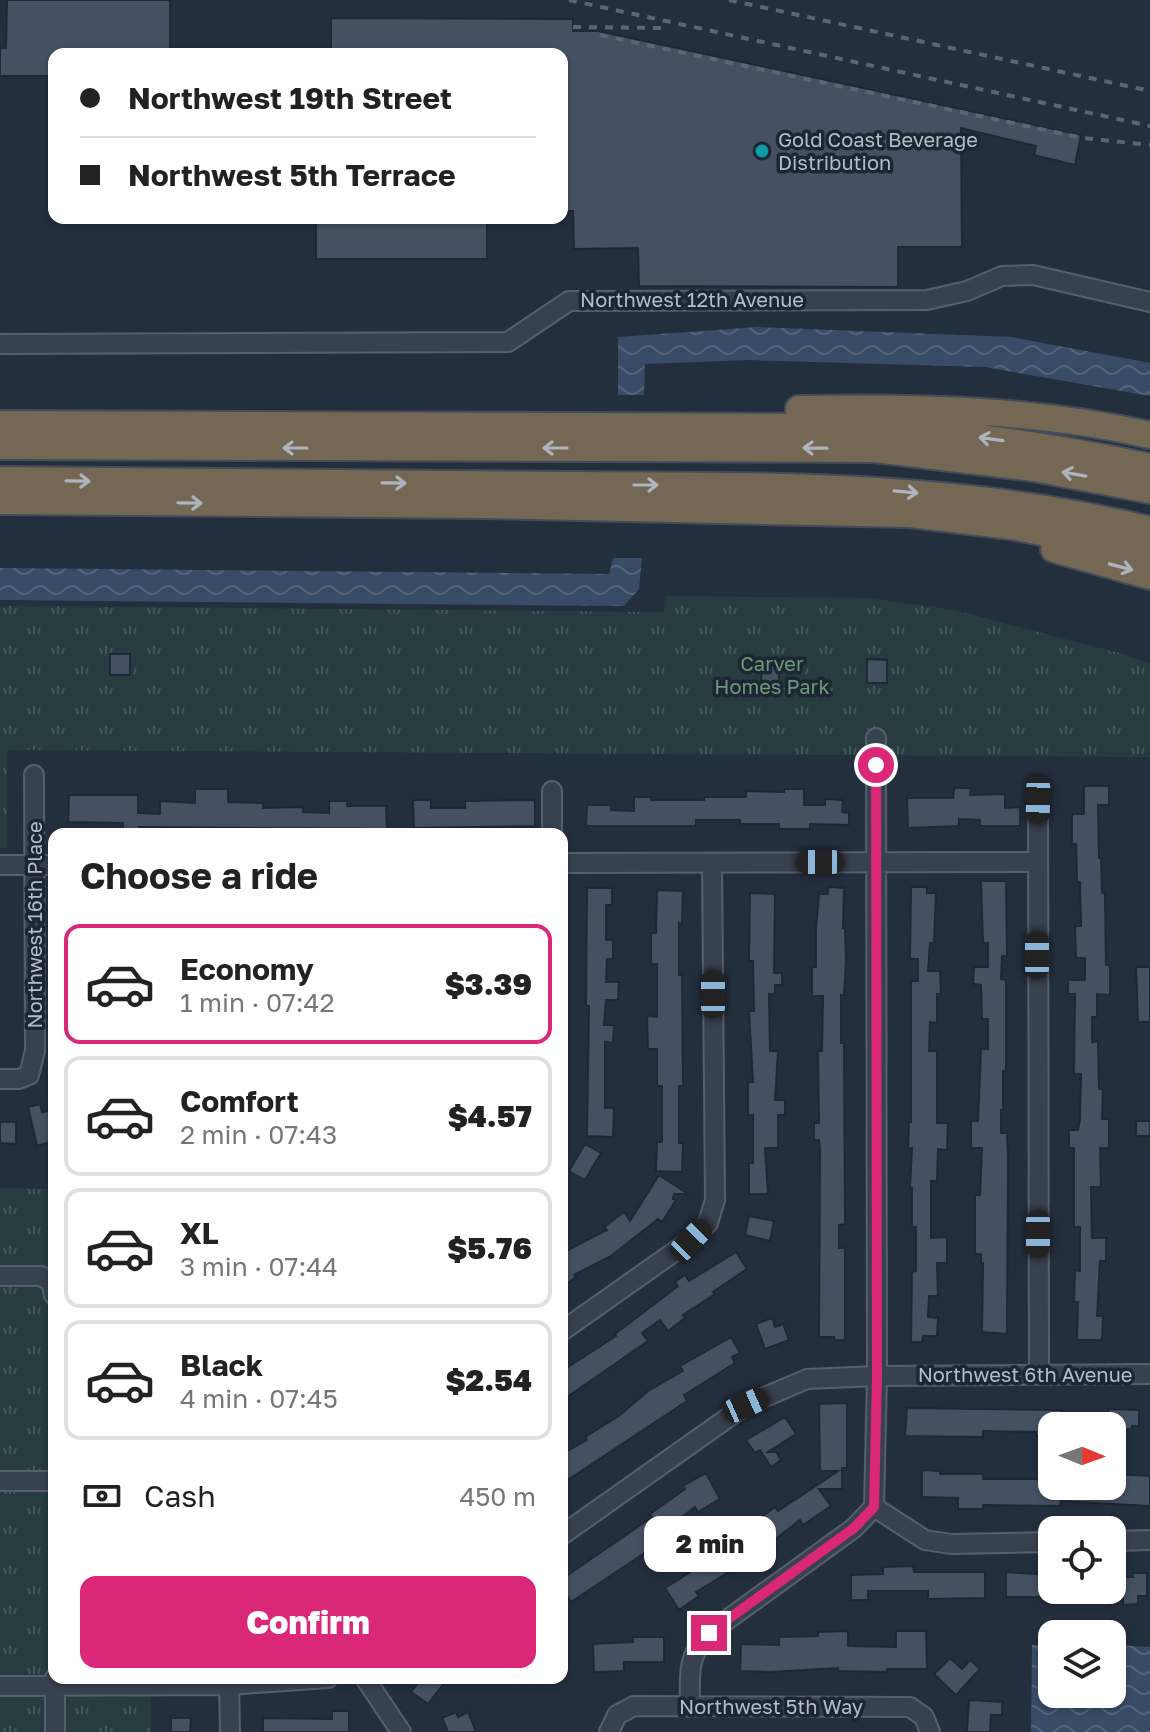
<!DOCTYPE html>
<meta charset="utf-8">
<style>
body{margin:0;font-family:"Golos Text",sans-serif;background:#f2f2f2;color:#222;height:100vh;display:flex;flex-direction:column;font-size:30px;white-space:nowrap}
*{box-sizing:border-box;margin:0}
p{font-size:26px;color:#767676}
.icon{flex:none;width:44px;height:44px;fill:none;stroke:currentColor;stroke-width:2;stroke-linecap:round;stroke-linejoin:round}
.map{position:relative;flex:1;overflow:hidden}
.panel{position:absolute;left:48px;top:828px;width:520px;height:856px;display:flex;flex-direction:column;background:#fff;border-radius:16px;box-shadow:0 2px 6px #0004}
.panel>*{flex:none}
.top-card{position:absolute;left:48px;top:48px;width:520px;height:176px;border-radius:16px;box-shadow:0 2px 6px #0004;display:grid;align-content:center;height:176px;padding:0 32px;background:#fff}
.needle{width:52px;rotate:91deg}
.tools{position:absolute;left:1038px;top:1412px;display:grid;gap:16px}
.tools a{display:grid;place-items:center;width:88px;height:88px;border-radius:16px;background:#fff;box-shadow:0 2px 6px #0004;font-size:40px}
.end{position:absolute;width:36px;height:36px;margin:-18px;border:10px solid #db2777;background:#fff;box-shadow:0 0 0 4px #fff}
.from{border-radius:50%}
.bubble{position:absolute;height:56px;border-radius:16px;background:#fff;box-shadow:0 2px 6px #0004;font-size:26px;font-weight:800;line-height:56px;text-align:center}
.car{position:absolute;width:24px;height:48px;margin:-24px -12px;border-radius:10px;box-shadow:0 0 6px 2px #0007;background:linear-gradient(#222 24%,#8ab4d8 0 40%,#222 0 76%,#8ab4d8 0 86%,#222 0)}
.top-card b{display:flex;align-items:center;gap:28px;height:76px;font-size:30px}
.top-card b+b{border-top:2px solid #e0e0e0}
.top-card i{width:20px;height:20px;background:#222}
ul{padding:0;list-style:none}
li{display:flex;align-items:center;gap:24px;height:120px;margin:0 16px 12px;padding:0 16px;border:4px solid #e0e0e0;border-radius:16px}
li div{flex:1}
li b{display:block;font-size:30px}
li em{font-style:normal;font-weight:800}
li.selected{border-color:#db2777}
li>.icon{width:72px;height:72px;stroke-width:1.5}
h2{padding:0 32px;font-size:36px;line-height:96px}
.pay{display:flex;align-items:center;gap:20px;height:88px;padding:0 32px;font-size:30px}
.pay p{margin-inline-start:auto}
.cta{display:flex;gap:16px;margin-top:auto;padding:16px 32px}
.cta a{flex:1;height:92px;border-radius:16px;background:#db2777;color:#fff;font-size:32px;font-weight:800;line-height:92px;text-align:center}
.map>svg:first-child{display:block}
.grass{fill:url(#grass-tufts)}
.water{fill:url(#water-waves)}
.building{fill:#455162;stroke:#1f2835;stroke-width:2}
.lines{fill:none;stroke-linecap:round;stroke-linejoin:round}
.minor-casing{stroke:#565f6c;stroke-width:22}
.highway-casing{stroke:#434c59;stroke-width:30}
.minor{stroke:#38414e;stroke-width:18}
.highway{stroke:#746855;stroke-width:26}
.rail{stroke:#5a6575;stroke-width:4;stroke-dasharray:8 8;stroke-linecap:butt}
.oneway{stroke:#aeb4bd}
.route{stroke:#db2777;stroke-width:10}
.culture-dot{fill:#0f9aa8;stroke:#1d2633;stroke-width:3}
.labels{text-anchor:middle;stroke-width:7;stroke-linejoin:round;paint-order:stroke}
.poi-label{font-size:20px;fill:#b4bcc9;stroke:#1d2633;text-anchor:start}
.street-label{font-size:20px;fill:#b4bcc9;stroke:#1d2633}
.park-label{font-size:20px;fill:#6b9a76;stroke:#1d2633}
</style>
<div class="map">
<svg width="1150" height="1732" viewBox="0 0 1150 1732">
<defs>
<pattern id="grass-tufts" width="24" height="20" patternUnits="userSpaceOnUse" patternTransform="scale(2)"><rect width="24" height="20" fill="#263c3f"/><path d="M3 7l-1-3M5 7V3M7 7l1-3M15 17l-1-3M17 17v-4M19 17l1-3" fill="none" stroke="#435659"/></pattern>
<pattern id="water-waves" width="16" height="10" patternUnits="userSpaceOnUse" patternTransform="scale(2)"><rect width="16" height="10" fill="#394c67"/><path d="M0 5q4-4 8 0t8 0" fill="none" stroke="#53647b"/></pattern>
</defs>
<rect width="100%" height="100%" fill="#242f3e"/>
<!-- grass -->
<path class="grass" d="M665 596 868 598 954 610 1123 654 1150 664V757L7 750V848H0V606L664 612Z
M0 1188 54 1189V1678H151V1732H0Z"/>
<!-- water -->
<path class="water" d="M758 327 1011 337 1150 363V396L985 367 749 360 645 364 644 395H618V337Z
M613 558H642L639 589 624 606 0 600V568L609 574Z
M1032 1645H1052V1694H1112V1645L1150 1647V1732H1031Z"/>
<!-- building -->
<path class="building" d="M7 0H170V54H54V76H0V48H6Z
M331 18 573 19V31H598L1081 135 1075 165 1034 155 1036 146 961 128 962 247H898V287L639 286 638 248 574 249 573 211H562V54H331Z
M316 218H487V259H316Z
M110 654H130V675H110Z
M867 659 887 660V683H867Z
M762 665H779V684H761Z
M1084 786H1109V805H1098L1099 858H1101L1102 893H1105L1106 965H1110V995L1097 994V1017H1092V1042L1098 1041 1099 1089H1103L1102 1119H1109V1148H1100L1101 1187H1091L1092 1238H1106V1261H1100L1097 1316H1103L1102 1340H1077L1078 1302H1074L1075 1270 1080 1271V1227H1074V1148H1069V1130H1078L1080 1119 1081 1074H1074L1075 994H1068V980H1085V958H1076L1075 926H1081L1080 882H1077L1076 844H1072V814H1084Z
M954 788H971L970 795 1005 794V808L1020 807V826H980V820L959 819V826L908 828 907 798H953Z
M195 789H228V802L263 803V808L303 807V812L329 813V801H347V806H386L387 829 139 827V831H123V823L68 822 69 795H138V813L160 814V801L195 803Z
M784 789H804V805H825V799L843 800 842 812 849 813V825L810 824V829H779V824H740V820H696V826H586L587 805H611V810L634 811V797H651V800H704V797H746V791L784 792Z
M413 800H431V808H465V801L535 800V826L414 828Z
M981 881H1006L1007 956H1002L1001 979 1006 980V1071H1003V1110H1001V1133H1007L1008 1157 1007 1334 982 1332 983 1263H981V1254H975V1195H980L982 1148H971V1121H978L981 1049H988V1019H982L981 985 973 984 974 967H988V943H983Z
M828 887 844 888 843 928H845L846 960 844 995H841V1043H844L845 1224 839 1225V1248H845V1340H834V1337H819L820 1149 819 1140H814V1123H819L818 1051H822L823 996H812V967H816V928L819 894H828Z
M911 887H927V893H936L934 943H930L928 971H940L941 994H937V1023L930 1022 929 1051H937V1123H948L947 1150 938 1149 937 1181H931V1238L947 1237V1263H937L938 1296H929L928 1317 938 1318 937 1336H923L922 1342H911L912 1272 916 1271V1227H912V1188H910L912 1148H908L909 1122H911V981H918V959H910Z
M587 888H612V905H606V940H613V959H607L606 982H619L618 1000H606L604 1025H614L613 1043 605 1042V1108H614L613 1137 587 1136 589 1006H586Z
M657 890 683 891 682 924 679 923V975H682L683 1086H679V1143H683L682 1172 656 1171 657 1142H662V1086H657V1049H648L647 1016 657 1017V964H651V933H656Z
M750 893 775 894 774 973H782V985H775V994H769L770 1051H778L775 1100H785V1115H778V1148H765L768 1194H749V1163H753V1115H748V1082H753L749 1011H754L753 961H749Z
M1136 967H1150V1022H1138Z
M40 1104 42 1112 54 1110V1141L37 1146 28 1107Z
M1136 1121H1150V1136H1136Z
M0 1122H16V1144L0 1143Z
M585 1144 601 1153 585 1180 569 1171Z
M659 1175 688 1194H674L673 1199 676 1200 662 1222 658 1219 611 1256 574 1275 576 1277 562 1287V1253L607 1230 604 1227 624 1212 630 1221Z
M749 1216 774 1221 770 1241 745 1235Z
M736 1252 747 1269 713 1292 715 1294 683 1315 685 1318 668 1331 660 1320 642 1333 648 1341 567 1397 562 1388V1371L616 1336 615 1334 678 1286 675 1282 685 1275 689 1281Z
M772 1318 775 1327 783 1324 789 1340 765 1349 756 1324Z
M731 1337 740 1353 732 1357 735 1363 684 1395 687 1401 566 1481 562 1474V1454L587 1440 585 1437 619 1416 648 1391 683 1371 680 1366Z
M847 1403V1468H842V1489H819L831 1506 803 1525 800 1520 764 1548 765 1550 696 1592 699 1596 679 1610 665 1588 700 1566 697 1562 757 1525 755 1522 775 1507 778 1511 838 1471H820L819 1404Z
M907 1408 1061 1410V1413H1108V1409L1139 1410V1426H1132V1429H1112V1426H1052V1436H1036V1432L983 1431V1437L905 1436Z
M785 1417 796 1434 768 1452H776L781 1460 771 1467 760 1450 755 1453 746 1440Z
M922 1470 940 1471V1474H983V1479H1052V1486L1108 1487 1112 1486V1474L1150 1476V1506L1061 1501 1060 1506 983 1505V1509H958V1498L922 1497Z
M706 1473 720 1499 698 1512 695 1507 654 1538 658 1544 571 1602 562 1588V1579L652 1517 650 1514 685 1489 683 1486Z
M913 1566 914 1572H985V1598L928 1599V1591H868V1600H851V1575L883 1574V1567Z
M1006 1572 1052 1575V1590H1080V1600L1043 1601V1597H1006Z
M1132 1573H1147V1596H1138V1604L1123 1605V1577H1133Z
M848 1631V1646L896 1647V1631H926L927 1669H887V1672L838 1671V1668L770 1672 740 1671 741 1644 779 1645V1637L818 1636V1632Z
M633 1637H664V1662H624V1671L594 1672 593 1644 633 1642Z
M950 1658 962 1669 970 1660 980 1669 956 1695 934 1674Z
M422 1678H448L428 1704 411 1692Z
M969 1700 1002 1702V1715H991L990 1732H967Z
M332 1711H349V1732H263V1718L332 1719Z
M456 1712 458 1717 468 1712 476 1732H448L442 1718Z
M171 1718H191L190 1732H171Z"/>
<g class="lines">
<defs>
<path id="minor" d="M0 344 508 342 569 301 927 300 967 291 1002 276 1033 275 1150 302
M1038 800 1039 1375
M552 834V791
M562 863 1037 862
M0 865H54
M0 1079H19L29 1075 35 1051 34 775
M0 1276H41L51 1282 54 1295
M562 1331 691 1240 708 1223 715 1200 712 863
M0 1481H54
M874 1507 877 1376 876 738
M562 1535 746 1405 807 1379 877 1376 1150 1374
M1112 1541 1150 1540
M229 1678 230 1732
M365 1678 401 1732
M0 1686 229 1685 328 1678
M690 1707C690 1676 686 1657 709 1633L854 1528 874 1507 925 1540 951 1544 1052 1542
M55 1732V1678
M609 1732 617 1715 634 1706 910 1707 924 1717 930 1732"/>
<path id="highway" d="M799 409C917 407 1035 409 1150 435
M0 424 854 427C954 432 1052 446 1150 467
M0 446 875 449 1034 468 1150 490
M0 480C191 482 382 484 574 485 767 486 961 483 1150 530
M0 501 483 505 910 514 1011 526 1150 553
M1054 549 1150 576"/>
</defs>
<!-- minor casing -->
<use href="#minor" class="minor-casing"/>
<!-- highway casing -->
<use href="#highway" class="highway-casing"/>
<!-- minor -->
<use href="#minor" class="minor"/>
<!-- highway -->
<use href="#highway" class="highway"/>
<!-- rail -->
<path class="rail" d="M569 0 1150 126
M729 0 1150 91
M573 27 661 28
M600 35 1083 138 1150 145"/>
</g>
<!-- one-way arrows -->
<defs><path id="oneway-shaft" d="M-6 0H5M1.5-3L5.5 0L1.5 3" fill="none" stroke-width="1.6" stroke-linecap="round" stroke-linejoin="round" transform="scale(2)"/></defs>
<g class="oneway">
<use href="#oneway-shaft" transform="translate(991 439) rotate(-172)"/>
<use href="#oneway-shaft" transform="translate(295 448) rotate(180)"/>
<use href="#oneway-shaft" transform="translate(555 448) rotate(180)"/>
<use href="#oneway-shaft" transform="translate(815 448) rotate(-179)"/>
<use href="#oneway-shaft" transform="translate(1074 474) rotate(-170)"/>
<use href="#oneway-shaft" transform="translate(78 481) rotate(1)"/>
<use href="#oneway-shaft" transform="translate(394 483) rotate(1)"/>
<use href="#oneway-shaft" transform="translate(646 485)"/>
<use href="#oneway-shaft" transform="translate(906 492) rotate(5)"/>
<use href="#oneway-shaft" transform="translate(190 503) rotate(1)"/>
<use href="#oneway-shaft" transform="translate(1121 567) rotate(15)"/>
</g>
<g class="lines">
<!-- route -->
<path class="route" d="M709 1633 854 1528 874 1507 877 1376 876 765"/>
</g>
<!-- markers -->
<circle class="culture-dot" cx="762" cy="151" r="8"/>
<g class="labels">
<!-- poi labels -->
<g class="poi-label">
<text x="778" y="147">Gold Coast Beverage<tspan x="778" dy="23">Distribution</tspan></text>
</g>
<!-- street labels -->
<g class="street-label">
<text x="692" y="307">Northwest 12th Avenue</text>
<text transform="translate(35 925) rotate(-90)" y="7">Northwest 16th Place</text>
<text x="1025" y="1382">Northwest 6th Avenue</text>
<text x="771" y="1714">Northwest 5th Way</text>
</g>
<!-- park labels -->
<g class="park-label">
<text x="772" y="671">Carver<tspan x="772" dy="23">Homes Park</tspan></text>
</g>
</g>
</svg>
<div class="tools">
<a><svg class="needle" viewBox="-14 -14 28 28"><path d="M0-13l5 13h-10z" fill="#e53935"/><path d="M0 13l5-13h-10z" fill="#767676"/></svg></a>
<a><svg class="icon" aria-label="locate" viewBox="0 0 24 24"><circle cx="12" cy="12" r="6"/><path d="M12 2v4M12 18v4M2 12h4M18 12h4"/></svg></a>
<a><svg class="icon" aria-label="layers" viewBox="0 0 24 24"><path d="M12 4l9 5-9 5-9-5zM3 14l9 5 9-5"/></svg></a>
</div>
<i class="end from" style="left:876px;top:765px"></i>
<i class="end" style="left:709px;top:1633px"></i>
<div class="bubble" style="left:644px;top:1516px;width:132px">2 min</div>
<i class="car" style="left:1038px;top:800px;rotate:181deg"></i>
<i class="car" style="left:820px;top:862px;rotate:270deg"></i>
<i class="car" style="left:1037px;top:955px;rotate:0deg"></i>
<i class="car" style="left:713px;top:994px;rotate:0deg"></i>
<i class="car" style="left:1038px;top:1234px;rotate:180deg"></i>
<i class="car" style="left:691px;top:1240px;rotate:44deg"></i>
<i class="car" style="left:746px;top:1405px;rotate:66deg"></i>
<div class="top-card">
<b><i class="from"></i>Northwest 19th Street</b>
<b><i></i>Northwest 5th Terrace</b>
</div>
<section class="panel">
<h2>Choose a ride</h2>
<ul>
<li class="selected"><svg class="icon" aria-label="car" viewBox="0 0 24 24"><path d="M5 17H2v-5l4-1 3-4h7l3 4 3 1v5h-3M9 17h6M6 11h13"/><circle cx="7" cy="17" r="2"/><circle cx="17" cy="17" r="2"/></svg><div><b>Economy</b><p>1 min · 07:42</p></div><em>$3.39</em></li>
<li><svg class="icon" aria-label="car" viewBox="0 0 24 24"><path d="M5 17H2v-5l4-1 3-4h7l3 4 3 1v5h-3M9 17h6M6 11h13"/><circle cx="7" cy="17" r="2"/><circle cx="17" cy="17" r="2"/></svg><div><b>Comfort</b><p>2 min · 07:43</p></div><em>$4.57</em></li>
<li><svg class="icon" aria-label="car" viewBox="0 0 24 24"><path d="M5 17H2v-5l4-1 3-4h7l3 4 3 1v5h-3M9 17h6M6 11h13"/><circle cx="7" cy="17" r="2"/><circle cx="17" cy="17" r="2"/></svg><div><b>XL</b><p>3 min · 07:44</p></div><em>$5.76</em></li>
<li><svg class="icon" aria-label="car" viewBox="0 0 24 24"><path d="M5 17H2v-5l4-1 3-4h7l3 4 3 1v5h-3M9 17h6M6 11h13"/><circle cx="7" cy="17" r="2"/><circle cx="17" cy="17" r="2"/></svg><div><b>Black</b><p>4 min · 07:45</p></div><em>$2.54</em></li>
</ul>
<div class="pay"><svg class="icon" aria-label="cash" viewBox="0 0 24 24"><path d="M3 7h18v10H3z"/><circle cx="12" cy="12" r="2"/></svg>Cash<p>450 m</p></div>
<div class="cta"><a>Confirm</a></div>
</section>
</div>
